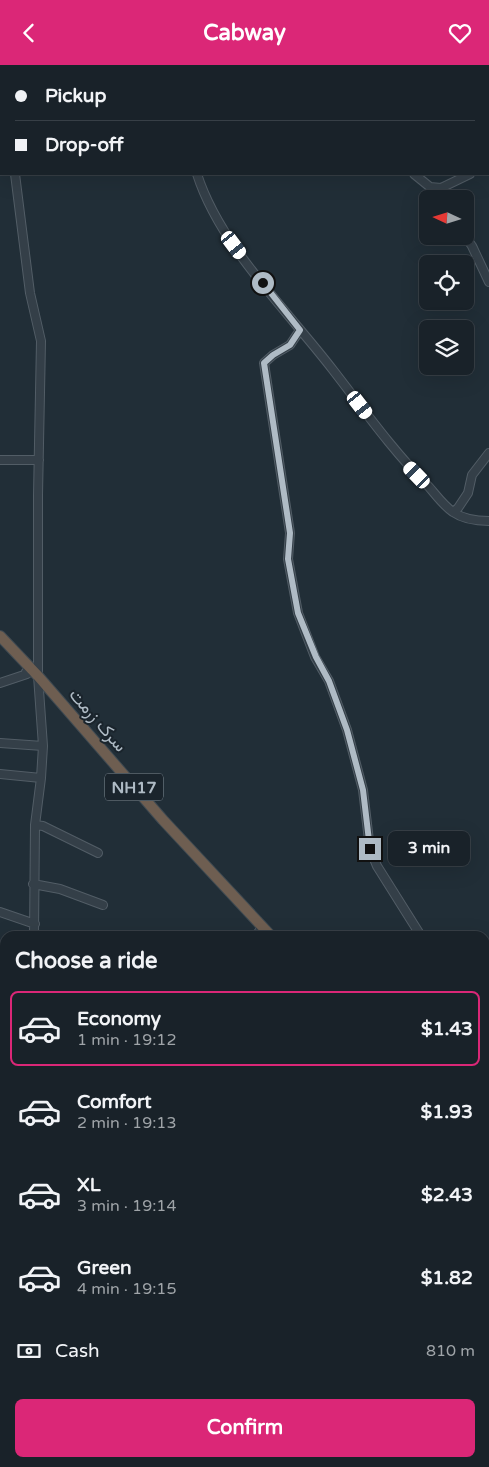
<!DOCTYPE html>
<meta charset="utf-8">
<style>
body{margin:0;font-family:"Varela Round",Vazirmatn,sans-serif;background:#222a31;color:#f1f3f6;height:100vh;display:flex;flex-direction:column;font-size:19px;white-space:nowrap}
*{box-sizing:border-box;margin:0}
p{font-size:16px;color:#9fa4a8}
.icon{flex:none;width:28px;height:28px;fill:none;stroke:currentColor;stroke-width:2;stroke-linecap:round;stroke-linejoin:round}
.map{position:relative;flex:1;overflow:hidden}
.side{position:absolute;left:0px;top:866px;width:490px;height:536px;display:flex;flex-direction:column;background:#192229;border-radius:15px 15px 0 0;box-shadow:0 5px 20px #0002,0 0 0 1px #373f46}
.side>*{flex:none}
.guide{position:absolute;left:0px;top:0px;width:490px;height:110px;box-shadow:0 5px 20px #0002,0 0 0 1px #373f46;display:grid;align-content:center;height:110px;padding:0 15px;background:#192229}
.needle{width:32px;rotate:274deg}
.buttons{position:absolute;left:419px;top:125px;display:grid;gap:10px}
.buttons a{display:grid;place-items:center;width:55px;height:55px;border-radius:8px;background:#192229;box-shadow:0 5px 20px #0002,0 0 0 1px #373f46;font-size:25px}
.end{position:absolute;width:22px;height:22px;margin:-11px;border:6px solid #afbbc5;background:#111;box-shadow:0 0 0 2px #111}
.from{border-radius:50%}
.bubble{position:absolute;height:35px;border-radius:8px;background:#192229;box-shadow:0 5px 20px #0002,0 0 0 1px #373f46;font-size:16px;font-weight:800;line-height:35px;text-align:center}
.car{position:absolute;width:15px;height:30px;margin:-15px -8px;border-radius:6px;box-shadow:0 0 4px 1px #0007;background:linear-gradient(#fff 24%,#345 0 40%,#fff 0 76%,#345 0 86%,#fff 0)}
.guide b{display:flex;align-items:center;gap:18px;height:48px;font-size:19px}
.guide b+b{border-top:1px solid #373f46}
.guide i{width:12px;height:12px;background:#f1f3f6}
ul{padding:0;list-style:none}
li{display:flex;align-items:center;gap:15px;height:75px;margin:0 10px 8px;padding:0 5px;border:2px solid transparent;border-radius:8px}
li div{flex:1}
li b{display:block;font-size:19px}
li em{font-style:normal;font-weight:800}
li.active{border-color:#db2777}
li>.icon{width:45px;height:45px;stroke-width:1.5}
h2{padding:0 15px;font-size:22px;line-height:60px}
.pay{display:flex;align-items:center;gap:12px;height:55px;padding:0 15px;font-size:19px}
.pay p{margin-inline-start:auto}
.action{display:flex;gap:10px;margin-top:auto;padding:10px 15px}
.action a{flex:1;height:58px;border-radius:8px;background:#db2777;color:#fff;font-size:20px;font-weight:800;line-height:58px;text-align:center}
header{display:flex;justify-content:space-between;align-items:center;height:65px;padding:0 15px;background:#db2777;color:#fff;font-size:22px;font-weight:800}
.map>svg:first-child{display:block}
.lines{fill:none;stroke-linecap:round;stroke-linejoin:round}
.minor-casing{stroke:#525d66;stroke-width:10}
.highway-casing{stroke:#3f4a52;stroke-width:12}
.minor{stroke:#343f48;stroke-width:8}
.highway{stroke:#6e5e51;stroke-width:10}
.route{stroke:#afbbc5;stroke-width:6}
.labels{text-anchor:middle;stroke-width:4;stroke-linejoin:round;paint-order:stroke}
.shield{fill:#1a242c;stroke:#828e97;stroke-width:1}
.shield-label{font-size:16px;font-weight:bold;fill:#afbbc5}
.street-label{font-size:18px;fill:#afbbc5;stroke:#1a242c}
</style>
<header><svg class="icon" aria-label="back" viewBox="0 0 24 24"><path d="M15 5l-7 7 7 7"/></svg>Cabway<svg class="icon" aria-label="heart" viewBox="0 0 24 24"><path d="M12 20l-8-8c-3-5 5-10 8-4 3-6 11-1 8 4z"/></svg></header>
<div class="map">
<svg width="489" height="1402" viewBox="0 0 489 1402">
<rect width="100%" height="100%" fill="#212e37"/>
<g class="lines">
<defs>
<path id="minor" d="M135 0 136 1
M449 0 450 1
M0 35 1 41
M0 58 1 57
M0 103H1
M15 109 30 228 41 276 38 430V611L43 681 41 713 35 760 34 871
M197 109C220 181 287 245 333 305 364 345 393 386 429 422 436 430 444 441 453 447 463 454 477 456 489 456
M414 109 430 122 441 123 443 134
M441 123 470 109
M465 171 472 181 489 217
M300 265 290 280 273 290 264 298 290 468 288 494 298 548 315 592 329 616 347 665 363 725 370 784 377 801 421 871
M0 395H39
M453 447 458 443 468 428 472 410 489 388
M0 618 27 609 26 607 30 604
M0 678 43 681
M0 709 41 713
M35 760 43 761 98 788
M33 819 60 824 103 840
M0 847 35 859
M256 871 262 862
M485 916 489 919
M0 1401 9 1402
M35 1402V1398
M237 1402 241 1398"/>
<path id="highway" d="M0 571 38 611 163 755 271 871
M485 1105 489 1109"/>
</defs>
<!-- minor casing -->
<use href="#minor" class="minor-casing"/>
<!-- highway casing -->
<use href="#highway" class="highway-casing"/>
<!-- minor -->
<use href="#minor" class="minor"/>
<!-- highway -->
<use href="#highway" class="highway"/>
</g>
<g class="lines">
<!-- route -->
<path class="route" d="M263 218 300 265 290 280 273 290 264 298 290 468 288 494 298 548 316 592 329 616 347 665 363 725 370 784"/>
</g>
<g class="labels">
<!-- shield labels -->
<rect class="shield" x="105" y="708.5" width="58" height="27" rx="4"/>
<g class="shield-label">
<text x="134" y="728">NH17</text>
</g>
<!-- street labels -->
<g class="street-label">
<text transform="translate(98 655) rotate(49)" y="6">سرک زرمت</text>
</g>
</g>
</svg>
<div class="buttons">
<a><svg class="needle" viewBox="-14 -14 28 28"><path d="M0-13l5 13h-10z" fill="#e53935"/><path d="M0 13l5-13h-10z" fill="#9fa4a8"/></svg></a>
<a><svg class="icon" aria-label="locate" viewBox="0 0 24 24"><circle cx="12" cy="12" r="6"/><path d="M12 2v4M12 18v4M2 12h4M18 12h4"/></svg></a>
<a><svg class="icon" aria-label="layers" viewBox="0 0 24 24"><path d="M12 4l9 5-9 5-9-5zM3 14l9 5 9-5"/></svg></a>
</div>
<i class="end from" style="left:263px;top:218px"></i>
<i class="end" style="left:370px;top:784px"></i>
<div class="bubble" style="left:388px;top:766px;width:82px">3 min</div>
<i class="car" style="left:234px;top:180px;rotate:143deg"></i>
<i class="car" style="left:360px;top:340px;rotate:142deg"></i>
<i class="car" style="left:417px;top:410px;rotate:316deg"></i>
<div class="guide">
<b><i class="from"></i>Pickup</b>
<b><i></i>Drop-off</b>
</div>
<section class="side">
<h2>Choose a ride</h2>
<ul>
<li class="active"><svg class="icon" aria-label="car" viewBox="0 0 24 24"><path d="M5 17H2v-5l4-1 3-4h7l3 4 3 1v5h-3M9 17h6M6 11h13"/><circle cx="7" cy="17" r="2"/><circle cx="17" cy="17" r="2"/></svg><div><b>Economy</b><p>1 min · 19:12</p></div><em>$1.43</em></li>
<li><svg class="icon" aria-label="car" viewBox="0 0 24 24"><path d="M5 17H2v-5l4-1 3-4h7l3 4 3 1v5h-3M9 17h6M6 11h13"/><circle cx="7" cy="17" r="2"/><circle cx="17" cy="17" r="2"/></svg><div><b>Comfort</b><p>2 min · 19:13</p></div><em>$1.93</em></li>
<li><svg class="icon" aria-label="car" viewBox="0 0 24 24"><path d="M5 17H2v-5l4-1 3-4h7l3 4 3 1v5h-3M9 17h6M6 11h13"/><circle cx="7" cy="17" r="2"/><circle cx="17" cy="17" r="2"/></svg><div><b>XL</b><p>3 min · 19:14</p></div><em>$2.43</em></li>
<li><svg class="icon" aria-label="car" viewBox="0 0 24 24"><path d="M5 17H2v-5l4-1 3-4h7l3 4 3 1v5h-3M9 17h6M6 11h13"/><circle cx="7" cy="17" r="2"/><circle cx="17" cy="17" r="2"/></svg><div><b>Green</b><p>4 min · 19:15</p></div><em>$1.82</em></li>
</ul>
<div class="pay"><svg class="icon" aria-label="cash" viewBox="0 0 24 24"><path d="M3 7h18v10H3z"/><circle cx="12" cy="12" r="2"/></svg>Cash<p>810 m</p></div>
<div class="action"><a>Confirm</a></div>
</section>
</div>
